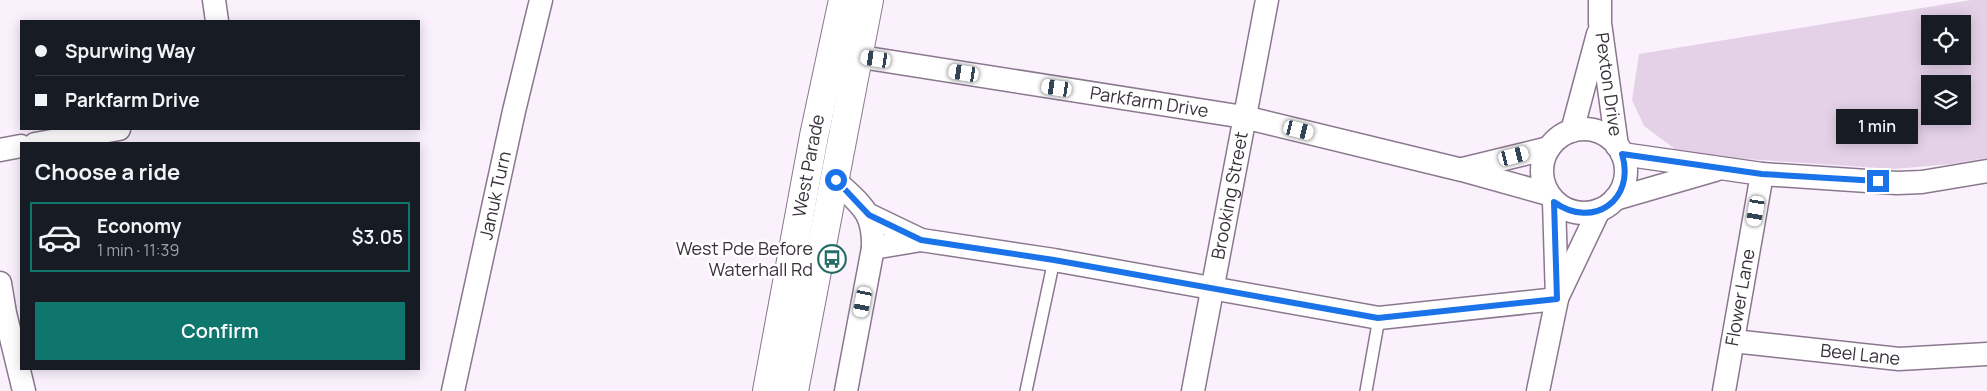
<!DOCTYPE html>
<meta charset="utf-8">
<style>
body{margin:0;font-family:Manrope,sans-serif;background:#242831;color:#f1f3f6;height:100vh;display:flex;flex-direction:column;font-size:19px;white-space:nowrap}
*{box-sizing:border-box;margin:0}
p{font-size:16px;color:#9ea1a6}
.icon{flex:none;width:28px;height:28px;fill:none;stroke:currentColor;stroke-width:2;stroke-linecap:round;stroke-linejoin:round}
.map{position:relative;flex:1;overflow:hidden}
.side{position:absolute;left:20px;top:142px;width:400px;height:228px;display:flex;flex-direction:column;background:#171b24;border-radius:0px;box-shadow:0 2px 12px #0003}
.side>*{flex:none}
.hud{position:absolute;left:20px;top:20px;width:400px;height:110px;border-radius:0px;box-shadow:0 2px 12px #0003;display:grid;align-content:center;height:110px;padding:0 15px;background:#171b24}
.buttons{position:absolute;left:1921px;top:15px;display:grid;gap:10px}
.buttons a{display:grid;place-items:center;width:50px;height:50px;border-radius:0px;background:#171b24;box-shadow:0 2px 12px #0003;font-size:25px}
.end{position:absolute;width:22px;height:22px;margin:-11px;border:6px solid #1a73e8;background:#fff;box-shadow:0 0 0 2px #fff}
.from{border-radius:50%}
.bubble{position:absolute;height:35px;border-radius:0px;background:#171b24;box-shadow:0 2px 12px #0003;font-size:16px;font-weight:600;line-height:35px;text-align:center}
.car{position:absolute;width:15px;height:30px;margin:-15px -8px;border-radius:6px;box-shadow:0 0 4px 1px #0007;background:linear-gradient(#fff 24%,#345 0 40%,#fff 0 76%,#345 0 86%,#fff 0)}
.hud b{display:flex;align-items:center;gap:18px;height:48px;font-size:19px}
.hud b+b{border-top:1px solid #363941}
.hud i{width:12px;height:12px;background:#f1f3f6}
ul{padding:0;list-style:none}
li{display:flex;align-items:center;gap:15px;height:70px;margin:0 10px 8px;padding:0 5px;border:2px solid #363941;border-radius:0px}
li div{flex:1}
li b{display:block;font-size:19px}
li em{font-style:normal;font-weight:600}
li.selected{border-color:#0f766e}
li>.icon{width:45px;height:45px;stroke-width:1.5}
h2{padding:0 15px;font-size:22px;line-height:60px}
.primary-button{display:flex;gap:10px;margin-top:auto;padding:10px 15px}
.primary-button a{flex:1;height:58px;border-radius:0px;background:#0f766e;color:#fff;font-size:20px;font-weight:600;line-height:58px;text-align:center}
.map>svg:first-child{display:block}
.green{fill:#e4d1e8;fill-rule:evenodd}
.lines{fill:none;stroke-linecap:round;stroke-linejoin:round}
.service-casing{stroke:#8b778f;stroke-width:14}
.minor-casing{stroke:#8b778f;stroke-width:25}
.tertiary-casing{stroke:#8b778f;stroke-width:30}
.service{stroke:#fff;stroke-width:11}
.minor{stroke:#fff;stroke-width:22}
.tertiary{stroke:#fff;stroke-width:28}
.route{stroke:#1a73e8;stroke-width:6}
.labels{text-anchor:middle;stroke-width:5;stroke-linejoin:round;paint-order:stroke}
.street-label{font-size:18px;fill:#39313b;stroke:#fff}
.poi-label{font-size:18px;fill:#39313b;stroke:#fff;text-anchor:end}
</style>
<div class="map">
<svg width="1987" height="391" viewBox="0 0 1987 391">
<rect width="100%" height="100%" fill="#faf1fc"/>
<!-- green -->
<path class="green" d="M1971 0H1987V158L1951 164 1894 169 1730 158 1675 149 1644 126 1632 100 1639 54ZM1930 24H1962V56H1930ZM1930 84H1962V116H1930Z"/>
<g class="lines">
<defs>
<path id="service" d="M1026 391 1054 260
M1366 391 1379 318"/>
<g id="minor">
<path d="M214 0 217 21"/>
<path id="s1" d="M1600 0V23L1617 146"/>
<path id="s2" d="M842 54 1244 117 1462 170 1548 194"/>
<circle cx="1584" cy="171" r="42"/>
<path d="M1572 131 1598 34"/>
<path d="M35 144 119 129"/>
<path d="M0 150 21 146"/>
<path d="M1622 154 1762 174 1897 183 1922 182 1987 171"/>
<path d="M1463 169 1549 148"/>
<path d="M835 180C860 205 874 210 873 248L846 391"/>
<path d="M1615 199 1715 170"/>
<path d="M869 215 921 240"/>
<path d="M873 248 921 240 1054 260 1379 318 1557 299"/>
<path d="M0 283 5 313 24 391"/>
<path d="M1558 296 1599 210"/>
<path id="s3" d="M1733 341 1899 359 1987 354"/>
<path id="s4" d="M453 391 514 111 541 0"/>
<path id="s5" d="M1193 391 1267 0"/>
<path d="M1538 391 1557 299 1554 201"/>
<path id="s6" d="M1724 391 1762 174"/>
</g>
<g id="tertiary">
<path id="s7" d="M767 391 814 136 843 0"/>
<path d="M794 391 869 0"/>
</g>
</defs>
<!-- service casing -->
<use href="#service" class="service-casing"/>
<!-- minor casing -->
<use href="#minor" class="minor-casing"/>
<!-- tertiary casing -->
<use href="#tertiary" class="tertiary-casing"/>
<!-- service -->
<use href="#service" class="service"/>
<!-- minor -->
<use href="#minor" class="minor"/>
<!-- tertiary -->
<use href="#tertiary" class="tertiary"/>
</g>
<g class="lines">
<!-- route -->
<path class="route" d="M836 180 869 215 921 240 1054 260 1378 318 1557 299 1554 202C1593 230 1636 200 1622 154L1762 174 1878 181"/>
</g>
<!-- icons -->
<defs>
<symbol id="bus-ring" viewBox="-11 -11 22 22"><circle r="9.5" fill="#fff" stroke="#256d66" stroke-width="1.5"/><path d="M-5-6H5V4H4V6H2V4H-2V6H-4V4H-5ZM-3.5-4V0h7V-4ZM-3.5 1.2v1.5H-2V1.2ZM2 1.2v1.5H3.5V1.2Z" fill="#256d66"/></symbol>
</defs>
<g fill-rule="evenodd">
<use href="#bus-ring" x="816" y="243" width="32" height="32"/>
</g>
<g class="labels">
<!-- street labels -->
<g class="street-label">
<text dy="6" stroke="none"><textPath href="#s1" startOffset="85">Pexton Drive</textPath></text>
<text dy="6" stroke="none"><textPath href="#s2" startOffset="311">Parkfarm Drive</textPath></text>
<text dy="6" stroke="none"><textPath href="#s7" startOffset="229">West Parade</textPath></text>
<text dy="6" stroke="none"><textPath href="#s4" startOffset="200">Januk Turn</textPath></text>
<text dy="6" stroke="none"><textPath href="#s5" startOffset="199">Brooking Street</textPath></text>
<text dy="6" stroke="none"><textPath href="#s6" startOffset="95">Flower Lane</textPath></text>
<text dy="6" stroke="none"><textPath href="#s3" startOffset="128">Beel Lane</textPath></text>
</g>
<!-- poi labels -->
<g class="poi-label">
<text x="813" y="255">West Pde Before<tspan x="813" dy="21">Waterhall Rd</tspan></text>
</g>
</g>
</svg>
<div class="buttons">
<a><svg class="icon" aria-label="locate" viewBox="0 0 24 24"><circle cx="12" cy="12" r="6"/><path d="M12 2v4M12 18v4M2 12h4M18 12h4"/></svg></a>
<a><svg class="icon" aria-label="layers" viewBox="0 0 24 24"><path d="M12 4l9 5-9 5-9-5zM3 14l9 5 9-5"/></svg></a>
</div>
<i class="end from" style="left:836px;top:180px"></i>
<i class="end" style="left:1878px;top:181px"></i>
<div class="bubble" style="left:1836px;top:109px;width:82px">1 min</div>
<i class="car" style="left:876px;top:59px;rotate:279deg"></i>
<i class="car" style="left:964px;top:73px;rotate:279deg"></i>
<i class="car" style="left:1057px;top:88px;rotate:279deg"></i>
<i class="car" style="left:1299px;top:130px;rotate:104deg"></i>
<i class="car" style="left:1514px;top:156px;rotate:76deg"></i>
<i class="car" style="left:1756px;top:211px;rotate:190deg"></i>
<i class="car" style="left:863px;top:302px;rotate:191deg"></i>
<div class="hud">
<b><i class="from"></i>Spurwing Way</b>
<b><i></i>Parkfarm Drive</b>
</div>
<section class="side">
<h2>Choose a ride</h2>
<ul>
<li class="selected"><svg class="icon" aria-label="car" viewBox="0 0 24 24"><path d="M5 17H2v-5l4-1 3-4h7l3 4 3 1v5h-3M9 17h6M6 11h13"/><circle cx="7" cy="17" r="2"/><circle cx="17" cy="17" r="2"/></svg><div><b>Economy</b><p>1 min · 11:39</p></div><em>$3.05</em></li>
</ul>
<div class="primary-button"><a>Confirm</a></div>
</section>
</div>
